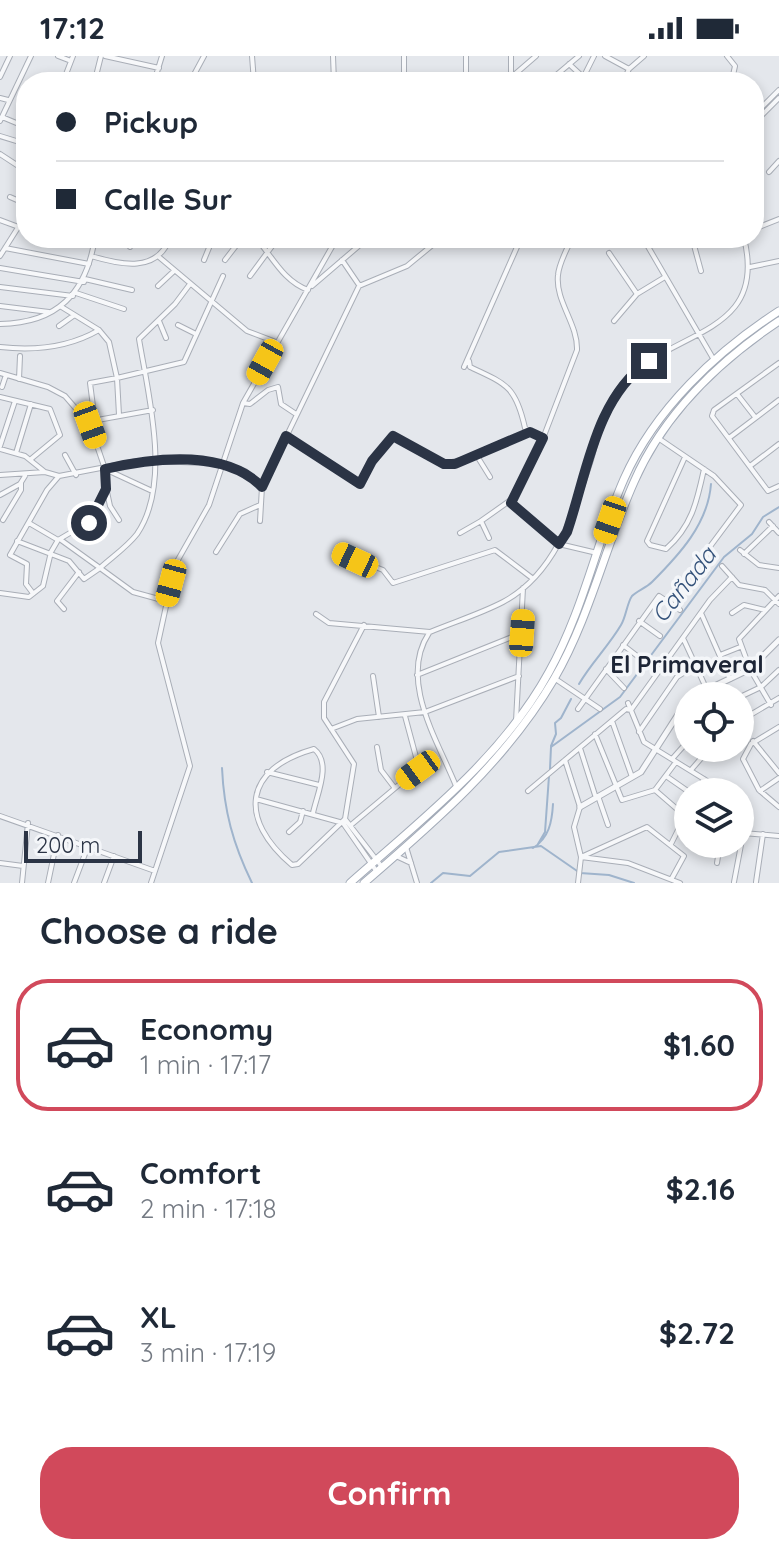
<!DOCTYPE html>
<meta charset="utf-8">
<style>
body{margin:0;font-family:Quicksand,sans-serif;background:#f6f6f7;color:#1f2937;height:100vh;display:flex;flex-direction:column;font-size:30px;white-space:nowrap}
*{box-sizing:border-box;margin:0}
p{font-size:26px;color:#747a83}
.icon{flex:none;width:44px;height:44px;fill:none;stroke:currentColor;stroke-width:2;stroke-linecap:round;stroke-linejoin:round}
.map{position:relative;height:827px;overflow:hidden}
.drawer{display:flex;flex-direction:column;background:#fff;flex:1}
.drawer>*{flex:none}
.banner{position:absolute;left:16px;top:16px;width:748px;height:176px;border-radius:32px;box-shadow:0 4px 12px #0003;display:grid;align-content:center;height:176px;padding:0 40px;background:#fff}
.buttons{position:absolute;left:674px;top:626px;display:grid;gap:16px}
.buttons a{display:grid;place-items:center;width:80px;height:80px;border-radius:50%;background:#fff;box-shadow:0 4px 12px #0003;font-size:40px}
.scale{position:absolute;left:24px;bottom:20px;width:118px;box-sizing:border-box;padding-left:8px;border:4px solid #2b3445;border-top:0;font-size:22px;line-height:28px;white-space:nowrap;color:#2b3445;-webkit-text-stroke:6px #f4f6f9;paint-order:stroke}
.end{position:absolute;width:36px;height:36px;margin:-18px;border:10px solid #2b3445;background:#fff;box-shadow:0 0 0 4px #fff}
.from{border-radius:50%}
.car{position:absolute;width:24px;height:48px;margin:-24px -12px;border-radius:10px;box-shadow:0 0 6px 2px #0007;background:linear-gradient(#f5c518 24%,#345 0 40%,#f5c518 0 76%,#345 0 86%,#f5c518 0)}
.banner b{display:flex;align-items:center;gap:28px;height:76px;font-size:30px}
.banner b+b{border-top:2px solid #e0e1e3}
.banner i{width:20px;height:20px;background:#1f2937}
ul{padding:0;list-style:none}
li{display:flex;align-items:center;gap:24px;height:132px;margin:0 16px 12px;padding:0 24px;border:4px solid transparent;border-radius:32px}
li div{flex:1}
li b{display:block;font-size:30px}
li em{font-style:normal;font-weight:800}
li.selected{border-color:#d1495b}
li>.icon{width:72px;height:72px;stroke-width:1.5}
h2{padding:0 40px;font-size:36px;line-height:96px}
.button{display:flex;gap:16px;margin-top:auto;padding:16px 40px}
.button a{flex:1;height:92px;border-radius:32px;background:#d1495b;color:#fff;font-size:32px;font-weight:800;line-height:92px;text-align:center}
.status{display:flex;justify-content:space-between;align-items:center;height:56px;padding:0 40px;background:#fff;direction:ltr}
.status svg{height:22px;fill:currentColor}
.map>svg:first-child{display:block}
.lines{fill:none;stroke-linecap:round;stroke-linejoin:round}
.stream{stroke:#9fb4cc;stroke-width:2}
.minor-casing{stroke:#a9aeb7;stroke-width:6}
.tertiary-casing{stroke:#a9aeb7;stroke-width:7}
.primary-casing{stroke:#a3abb8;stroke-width:9}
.minor{stroke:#f7f8fa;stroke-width:4}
.tertiary{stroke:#f7f8fa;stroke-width:5}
.primary{stroke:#fff;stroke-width:7}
.route{stroke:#2b3445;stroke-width:10}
.labels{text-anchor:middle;stroke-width:7;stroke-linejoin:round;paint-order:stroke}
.water-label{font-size:24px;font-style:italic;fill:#34527a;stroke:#f4f6f9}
.neighbourhood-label{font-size:24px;font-weight:bold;fill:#1d2536;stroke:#f4f6f9}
</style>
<div class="status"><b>17:12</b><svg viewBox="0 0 49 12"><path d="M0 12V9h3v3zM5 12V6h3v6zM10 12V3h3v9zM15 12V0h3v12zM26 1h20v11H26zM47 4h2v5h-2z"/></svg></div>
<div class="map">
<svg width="779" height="827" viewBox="0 0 779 827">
<rect width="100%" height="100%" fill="#e4e7ec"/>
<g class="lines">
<!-- stream -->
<path class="stream" d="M579 628C591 607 608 591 621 569 626 561 627 547 632 540 637 535 646 532 652 526 679 499 708 468 711 428
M551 690 556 678 555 667 561 662 571 643
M222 712C224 755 233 788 252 827
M550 713 551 691 620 641 724 501 752 478 763 461 779 451
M538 788 545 776 549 720
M533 792C549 782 552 766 553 748
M431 827 443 817 470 820 499 796 541 790 580 817 609 819 634 827"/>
<defs>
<path id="minor" d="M58 0 71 5
M105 0 159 12
M252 0 254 26
M333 0 334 26
M511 0V22
M605 0 629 13
M727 0 735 10 732 24 728 26
M569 8 583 21
M96 20 101 0
M0 21 10 0
M118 21 137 26
M63 26 73 0
M154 26 162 0
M190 26 204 0
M404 26V0
M466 26V0
M506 26 536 0
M548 26 579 0
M581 26 594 0
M623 26 629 13 644 0
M0 42 8 44
M24 49 26 50
M754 59 779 34
M2 61 26 71
M0 65 31 0
M754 67 779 42
M0 80 26 88
M0 98 26 115
M769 116 779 105
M10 141 26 148
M0 164 16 170
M754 173 779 163
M68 182 93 187
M256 182C272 200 283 225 308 234
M643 182 714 304
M692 182 701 215
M130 191 132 182
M5 192 89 208
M609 197 637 238
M0 200 26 159
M91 200C121 209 157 217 170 182
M159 201 247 275 276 286
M204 204 213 182
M225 204 242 182
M342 204 359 229
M750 211 779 205
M0 212 84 226
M250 220 278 182
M85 223 132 234
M158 230 174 215
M312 230 368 182
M0 231 73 240
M76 237 124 253
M0 250 49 256
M159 265 166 282
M614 265 637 238 665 221
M0 268C58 267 86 237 95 182
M178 269 196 278
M59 270 73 260
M0 291C35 295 68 292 99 274L60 250
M469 305 470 311C507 328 516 331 525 372L542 382
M779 307 714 354 712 360 768 435 779 430
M464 311 521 182
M0 317 48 331 65 340 90 369 105 413 106 433 92 464 58 484 51 496 43 530 29 541 0 537
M19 323 20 300
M2 331 6 319
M737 338 755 361
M0 341 50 353 60 379 31 403
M243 347 250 348 268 334 278 331 281 348 296 358
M119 359 117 322 184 306 223 220
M91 365 94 358 90 327 117 322 109 286 99 274
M92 365 153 354
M286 380 360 428 372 405 393 380 444 408 477 400
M658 382 714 420 741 449 697 508
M729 382 779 344
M0 390 15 345
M0 393 25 400 45 416 59 420 137 405H160L223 408 245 415 262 431 260 465
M16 397 31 348
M65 399 76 419
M685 401 647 485 650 489 666 493C692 470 697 445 704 413
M750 410 779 388
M107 414 150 434
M0 419 45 416
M490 421 477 400 530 376
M262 431 359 230 407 210 441 182
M107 436 110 450 119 464
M0 439 20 428 25 420
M511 447 559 488 597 497
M3 464 21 434V427
M769 466 779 477
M29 467 58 484
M460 477 481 465
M489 482 481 465 515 441 542 385 577 294C578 268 555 245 558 219 559 207 567 193 572 182
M17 485 69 505 84 523 100 512 61 484
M740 494 759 509 779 512
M216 496 240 458 260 449
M340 497 383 514 393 527 495 494 532 522
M744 498 773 470
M722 510 739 529 765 534 779 548
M32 536 26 528 27 508 10 499 47 434 59 420
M166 545 133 536 100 512C112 501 127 491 137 478 172 427 148 338 139 283L175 248 190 228
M64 553 57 545 79 516
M701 557 730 623
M732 557 744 549 765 554
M316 558 329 567 430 576
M639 565 660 580
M430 576C454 566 480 558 503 546 556 518 574 456 591 404 598 379 604 351 620 331 667 272 769 283 744 182
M429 577C398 624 438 685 456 730
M683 582 707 634
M623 589 645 606
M720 599 740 591
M606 613 624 632
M417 619 522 577
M373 620 379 661
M554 622 600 653
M740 641 761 631 779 614
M628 647 644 686 725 736
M771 649 750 613 739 583 779 540
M578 653 659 540 680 554
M516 665 523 532
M612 665 632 721
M740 665 779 642
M779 671 751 688 743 703 759 734 779 751
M331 673 357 663 425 656 519 620
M639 676 677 621 696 609
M595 678 622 744 655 734 676 706
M753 685 779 717
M377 691 381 714 394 731
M580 692 595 739
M672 703 688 685
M565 704 580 751 574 771 581 801 628 807 680 827
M691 714 710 692
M267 716 319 729
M666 720 689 736
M655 734 685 760
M528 735 626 653 631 654 710 544 732 521
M760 735 779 722
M697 736 704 723
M598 740 608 769
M256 743 343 767 377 816
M313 757C317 738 332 707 314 693 243 713 238 763 292 809L298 808 345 763 354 708 324 662V646L364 569
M0 760 155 815
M345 763 382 811
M351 769 419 712 405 660
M289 776 300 766 303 755
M743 777 779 780
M671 788 688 754
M406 791 417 827
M702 796 703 788
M396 800 411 807
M0 807 23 810
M717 807 720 788
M734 826 748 752 740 745
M756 826 763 778
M22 827 28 767
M48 827 58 779
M74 827 88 790
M104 827 114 800
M151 827 190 710 158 587 175 509 209 449 243 347 337 182
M578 827 581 801 647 771 684 800 672 822"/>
<path id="tertiary" d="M694 640 750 613 779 584
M580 751 641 716 688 643"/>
<path id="primary" d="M350 827C422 763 502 702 549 616 584 553 596 487 624 423 655 353 716 296 779 255
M364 827C435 766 506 705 554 623 590 561 605 491 634 426 663 359 719 305 779 265"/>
</defs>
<!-- minor casing -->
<use href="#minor" class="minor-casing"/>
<!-- tertiary casing -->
<use href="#tertiary" class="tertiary-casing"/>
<!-- primary casing -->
<use href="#primary" class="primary-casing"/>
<!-- minor -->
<use href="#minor" class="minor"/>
<!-- tertiary -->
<use href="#tertiary" class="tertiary"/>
<!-- primary -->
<use href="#primary" class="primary"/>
</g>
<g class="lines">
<!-- route -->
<path class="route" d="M89 467 106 433 105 413C153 402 225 393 262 431L286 380 360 428 372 405 393 380 444 408H455L530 376 543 382 511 447 559 488 567 476C587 418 595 342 649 305"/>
</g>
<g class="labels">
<!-- water labels -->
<g class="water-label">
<text transform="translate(684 529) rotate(-52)" y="8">Cañada</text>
</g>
<!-- neighbourhood labels -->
<g class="neighbourhood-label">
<text x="687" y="617">El Primaveral</text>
</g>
</g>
</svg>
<div class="buttons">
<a><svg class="icon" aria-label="locate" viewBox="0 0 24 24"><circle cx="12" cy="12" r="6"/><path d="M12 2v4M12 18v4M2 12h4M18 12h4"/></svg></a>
<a><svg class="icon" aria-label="layers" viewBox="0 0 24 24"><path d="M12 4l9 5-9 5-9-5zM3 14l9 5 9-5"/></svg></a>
</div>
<div class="scale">200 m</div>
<i class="end from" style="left:89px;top:467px"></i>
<i class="end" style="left:649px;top:305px"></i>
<i class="car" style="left:265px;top:306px;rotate:209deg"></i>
<i class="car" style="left:90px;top:369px;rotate:160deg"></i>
<i class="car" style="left:610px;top:464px;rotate:199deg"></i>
<i class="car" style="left:355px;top:504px;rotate:295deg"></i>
<i class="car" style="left:171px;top:527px;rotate:195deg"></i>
<i class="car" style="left:522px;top:577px;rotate:4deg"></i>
<i class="car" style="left:418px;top:714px;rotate:234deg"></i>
<div class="banner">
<b><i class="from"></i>Pickup</b>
<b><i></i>Calle Sur</b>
</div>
</div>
<section class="drawer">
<h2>Choose a ride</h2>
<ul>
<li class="selected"><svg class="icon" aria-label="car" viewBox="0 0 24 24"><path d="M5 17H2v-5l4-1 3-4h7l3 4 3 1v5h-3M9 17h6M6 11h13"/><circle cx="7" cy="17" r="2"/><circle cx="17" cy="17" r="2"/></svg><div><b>Economy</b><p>1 min · 17:17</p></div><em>$1.60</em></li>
<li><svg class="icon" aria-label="car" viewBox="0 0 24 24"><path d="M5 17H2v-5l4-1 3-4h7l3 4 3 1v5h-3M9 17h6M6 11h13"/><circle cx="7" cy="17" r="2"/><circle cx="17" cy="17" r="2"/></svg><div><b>Comfort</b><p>2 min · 17:18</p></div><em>$2.16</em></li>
<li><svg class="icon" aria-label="car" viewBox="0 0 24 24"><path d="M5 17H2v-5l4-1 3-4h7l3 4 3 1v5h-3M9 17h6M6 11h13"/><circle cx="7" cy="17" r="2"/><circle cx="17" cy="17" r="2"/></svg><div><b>XL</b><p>3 min · 17:19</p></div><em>$2.72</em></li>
</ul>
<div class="button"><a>Confirm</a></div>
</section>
